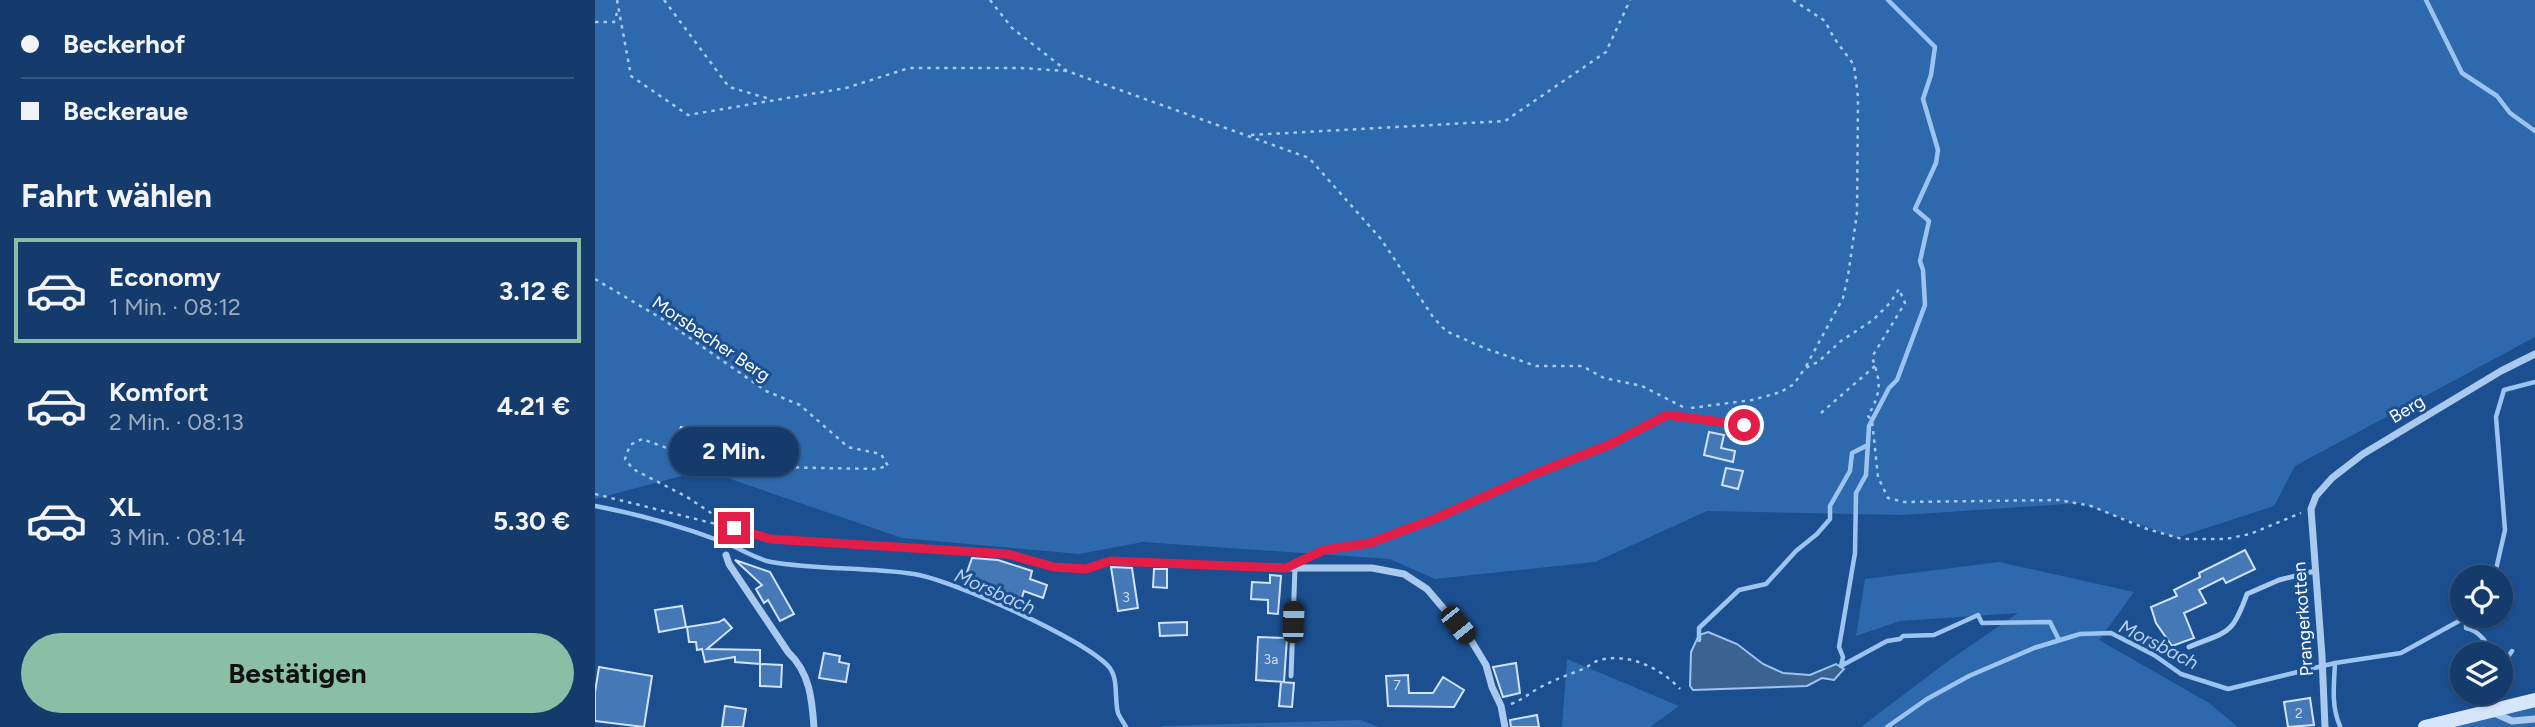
<!DOCTYPE html>
<html lang="de">
<meta charset="utf-8">
<style>
body{margin:0;font-family:Figtree,sans-serif;background:#214673;color:#f1f3f6;height:100vh;display:flex;flex-direction:column;font-size:26px;white-space:nowrap}
*{box-sizing:border-box;margin:0}
p{font-size:23px;color:#9dadc1}
.icon{flex:none;width:38px;height:38px;fill:none;stroke:currentColor;stroke-width:2;stroke-linecap:round;stroke-linejoin:round}
.map{position:relative;flex:1;overflow:hidden}
.details{display:flex;flex-direction:column;background:#143b6b;width:595px}
.details>*{flex:none}
.banner{display:grid;align-content:center;height:154px;padding:0 21px;background:#143b6b}
.buttons{position:absolute;left:1855px;top:565px;display:grid;gap:14px}
.buttons a{display:grid;place-items:center;width:63px;height:63px;border-radius:50%;background:#143b6b;box-shadow:0 2px 5px #0004,0 0 0 2px #33557e;font-size:35px}
.end{position:absolute;width:32px;height:32px;margin:-16px;border:9px solid #e11d48;background:#fff;box-shadow:0 0 0 4px #fff}
.from{border-radius:50%}
.bubble{position:absolute;height:49px;border-radius:24px;background:#143b6b;box-shadow:0 2px 5px #0004,0 0 0 2px #33557e;font-size:23px;font-weight:700;line-height:49px;text-align:center}
.car{position:absolute;width:21px;height:42px;margin:-21px -10px;border-radius:9px;box-shadow:0 0 5px 2px #0007;background:linear-gradient(#222 24%,#8ab4d8 0 40%,#222 0 76%,#8ab4d8 0 86%,#222 0)}
.banner b{display:flex;align-items:center;gap:24px;height:66px;font-size:26px}
.banner b+b{border-top:2px solid #33557e}
.banner i{width:18px;height:18px;background:#f1f3f6}
ul{padding:0;list-style:none}
li{display:flex;align-items:center;gap:21px;height:105px;margin:0 14px 10px;padding:0 7px;border:4px solid transparent;border-radius:0px}
li div{flex:1}
li b{display:block;font-size:26px}
li em{font-style:normal;font-weight:700}
li.selected{border-color:#8abfa5}
li>.icon{width:63px;height:63px;stroke-width:1.5}
h2{padding:0 21px;font-size:32px;line-height:84px}
.action{display:flex;gap:14px;margin-top:auto;padding:14px 21px}
.action a{flex:1;height:80px;border-radius:42px;background:#8abfa5;color:#111;font-size:28px;font-weight:700;line-height:80px;text-align:center}
main{display:flex;flex:1;min-height:0}
.map>svg:first-child{display:block}
.green{fill:#2e69ad}
.water{fill:#3c6290;stroke:#9cc4f0;stroke-width:2}
.lines{fill:none;stroke-linecap:round;stroke-linejoin:round}
.stream{stroke:#9cc4f0;stroke-width:4.5}
.building{fill:#4478b7;stroke:#cfe3fa;stroke-width:2}
.path{stroke:#a9c9ee;stroke-width:2.5;stroke-dasharray:3.5 5;stroke-linecap:butt}
.service{stroke:#a9c9ee;stroke-width:5}
.minor{stroke:#a9c9ee;stroke-width:7}
.secondary{stroke:#d6e6fa;stroke-width:14}
.route{stroke:#e11d48;stroke-width:9}
.labels{text-anchor:middle;stroke-width:6;stroke-linejoin:round;paint-order:stroke}
.number-label{font-size:14px;fill:#d0dded}
.street-label{font-size:18px;fill:#fff;stroke:#1b4f8f}
.water-label{font-size:19px;font-style:italic;fill:#b5d3f5;stroke:#1b4f8f}
</style>
<main>
<section class="details">
<div class="banner">
<b><i class="from"></i>Beckerhof</b>
<b><i></i>Beckeraue</b>
</div>
<h2>Fahrt wählen</h2>
<ul>
<li class="selected"><svg class="icon" aria-label="car" viewBox="0 0 24 24"><path d="M5 17H2v-5l4-1 3-4h7l3 4 3 1v5h-3M9 17h6M6 11h13"/><circle cx="7" cy="17" r="2"/><circle cx="17" cy="17" r="2"/></svg><div><b>Economy</b><p>1 Min. · 08:12</p></div><em>3.12 €</em></li>
<li><svg class="icon" aria-label="car" viewBox="0 0 24 24"><path d="M5 17H2v-5l4-1 3-4h7l3 4 3 1v5h-3M9 17h6M6 11h13"/><circle cx="7" cy="17" r="2"/><circle cx="17" cy="17" r="2"/></svg><div><b>Komfort</b><p>2 Min. · 08:13</p></div><em>4.21 €</em></li>
<li><svg class="icon" aria-label="car" viewBox="0 0 24 24"><path d="M5 17H2v-5l4-1 3-4h7l3 4 3 1v5h-3M9 17h6M6 11h13"/><circle cx="7" cy="17" r="2"/><circle cx="17" cy="17" r="2"/></svg><div><b>XL</b><p>3 Min. · 08:14</p></div><em>5.30 €</em></li>
</ul>
<div class="action"><a>Bestätigen</a></div>
</section>
<div class="map">
<svg width="1940" height="727" viewBox="0 0 1940 727">
<rect width="100%" height="100%" fill="#1b4f8f"/>
<!-- green -->
<path class="green" d="M0 0H1940V337L1700 466 1679 506 1581 538 1486 503 1308 515 1112 511 1000 562 840 579 795 559 548 542 484 554 307 538 109 470 0 499Z
M1404 562 1539 592 1504 640 1614 703 1643 727H1266L1353 661 1423 613 1305 621 1261 636 1270 579Z
M972 659 1084 706 1055 727H967Z
M1940 702V727H1841Z
M766 720 783 727H568V726Z"/>
<!-- water -->
<path class="water" d="M1113 632 1142 644 1168 664 1188 673 1215 675 1241 664 1249 669 1239 680 1227 678 1212 686 1098 690 1095 686 1096 652 1104 635Z"/>
<g class="lines">
<!-- stream -->
<path class="stream" d="M1293 0 1340 47 1336 75 1328 99 1343 150 1341 163 1320 209 1334 221 1325 261 1328 270 1330 305 1302 380 1294 388 1274 426 1271 475 1261 493 1260 553 1244 647 1248 657 1246 666 1292 641 1305 639 1308 636 1339 635 1383 615 1387 623 1455 622 1464 640
M1831 0 1867 73 1902 96 1915 113 1940 131
M0 506C43 514 86 526 128 542 145 548 158 558 176 562 223 570 272 567 319 574 357 580 490 639 514 667 524 679 519 699 523 713 525 718 529 723 531 727
M1899 578 1910 530 1901 417 1909 390 1940 382
M1871 619V628C1885 631 1892 642 1897 654
M1104 640V628L1144 590 1171 584 1201 551 1222 534 1235 519V506L1255 471 1257 453 1273 445
M1740 663C1739 685 1736 706 1745 726
M1906 667 1917 651
M1906 670 1909 674V694
M1292 727 1332 699 1374 676 1439 648 1485 634 1516 633 1559 655 1586 674 1633 689 1740 663 1806 653 1873 616"/>
</g>
<!-- building -->
<path class="building" d="M86 427 109 434 103 452 80 444Z
M1114 432 1129 435 1126 448 1140 451 1138 462 1109 455Z
M1131 468 1148 471 1143 489 1127 485Z
M1650 550 1660 569 1631 583 1628 578 1604 590 1611 603 1589 613 1599 638 1577 646 1561 623 1556 607 1582 596 1579 590 1605 577 1604 573Z
M377 558 403 560 437 571 435 579 452 585 448 598 429 591 425 604 369 581Z
M140 560 175 572 199 614 185 621 173 600 169 603 161 589 167 585Z
M516 567 537 568 543 608 523 611Z
M559 569H572V588L558 587Z
M675 575 686 576 683 614 673 613V600L656 599 657 582 675 583Z
M87 606 91 627 64 632 60 610Z
M129 619 137 628 112 649 165 650V664L187 665 186 687 165 686V664L140 662V657L110 662 107 649 102 650 101 642H94L92 627 124 622Z
M592 622V635L565 636 564 623Z
M663 637 692 638 689 682 661 680Z
M229 653 245 656 244 662 254 664 251 682 224 678Z
M921 663 925 693 908 697 898 667Z
M4 667 57 676 49 727 0 721V692Z
M813 675 814 693H838L848 677 869 690 859 707 793 706 791 676Z
M686 682 699 683 697 707 684 706Z
M1715 698 1719 725 1693 727 1689 702Z
M130 706 151 709 148 727H127Z
M942 715 944 727H916L915 720Z"/>
<g class="lines">
<!-- path -->
<path class="path" d="M22 0 36 76 93 115 251 88 314 68H425L472 71
M69 0 134 87 175 99
M395 0 417 28 472 71 714 158 786 239 838 317 851 331 889 348 941 366H987L1009 378 1047 386 1088 407
M1198 0 1230 21 1239 38 1259 65 1263 97 1262 213 1253 276 1248 298 1210 368
M0 22H19L22 13
M656 135 910 121 1011 52 1035 0
M0 279 69 320 171 391 205 405 253 447 286 454 293 466 281 469 174 467 111 462 47 439 35 445 30 459 38 469 92 497 131 523
M1096 408 1157 400 1186 392 1199 384 1210 368 1223 362 1246 341 1278 320 1295 303 1304 289 1310 303 1277 357C1286 383 1287 391 1273 416L1277 420 1283 477 1293 498 1309 502 1464 500 1496 506 1552 529 1587 539H1631L1655 534 1706 513
M1226 413 1280 366
M0 494 129 526
M916 704C927 700 933 694 944 688 958 680 973 675 988 669 993 667 997 663 1002 661 1031 651 1066 668 1085 689"/>
<!-- service -->
<path class="service" d="M694 566 729 550 775 543 839 519 941 473 1016 444 1072 415 1149 425
M1594 647C1633 631 1637 636 1652 594L1684 580 1720 571
M696 676 700 568"/>
<!-- minor -->
<path class="minor" d="M137 537 139 528 175 539 412 554 459 567 491 569 515 561 700 568H777L809 574 832 589 877 642 891 665 897 687 906 706 910 727
M131 555 134 564 193 652C215 673 217 699 219 727
M1897 712 1917 721 1940 719
M1730 727 1727 656 1716 509 1721 496 1737 478 1768 454 1906 371 1940 354"/>
<!-- secondary -->
<path class="secondary" d="M1830 727 1940 700"/>
</g>
<g class="lines">
<!-- route -->
<path class="route" d="M139 528 175 539 412 554 459 567 491 569 515 561 691 568 729 550 775 543 839 519 942 473 1016 444 1072 415 1149 425"/>
</g>
<g class="labels">
<!-- number labels -->
<g class="number-label">
<text x="531" y="602">3</text>
<text x="676" y="664">3a</text>
<text x="802" y="690">7</text>
<text x="1704" y="718">2</text>
</g>
<!-- street labels -->
<g class="street-label">
<text transform="translate(116 339) rotate(34)" y="6">Morsbacher Berg</text>
<text transform="translate(1812 409) rotate(-31)" y="6">Berg</text>
<text transform="translate(1708 619) rotate(-94)" y="6">Prangerkotten</text>
</g>
<!-- water labels -->
<g class="water-label">
<text transform="translate(400 591) rotate(24)" y="7">Morsbach</text>
<text transform="translate(1564 644) rotate(27)" y="7">Morsbach</text>
</g>
</g>
</svg>
<div class="buttons">
<a><svg class="icon" aria-label="locate" viewBox="0 0 24 24"><circle cx="12" cy="12" r="6"/><path d="M12 2v4M12 18v4M2 12h4M18 12h4"/></svg></a>
<a><svg class="icon" aria-label="layers" viewBox="0 0 24 24"><path d="M12 4l9 5-9 5-9-5zM3 14l9 5 9-5"/></svg></a>
</div>
<i class="end from" style="left:1149px;top:425px"></i>
<i class="end" style="left:139px;top:528px"></i>
<div class="bubble" style="left:74px;top:427px;width:130px">2 Min.</div>
<i class="car" style="left:698px;top:622px;rotate:2deg"></i>
<i class="car" style="left:863px;top:625px;rotate:141deg"></i>
</div>
</main>
